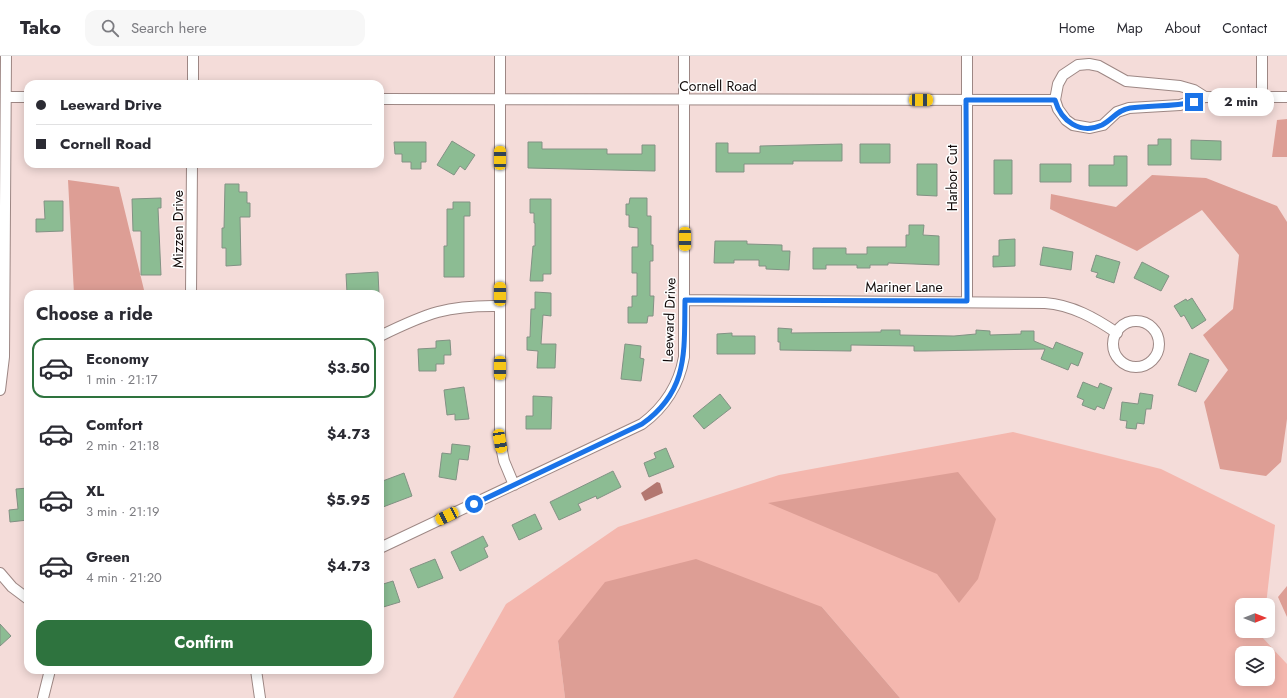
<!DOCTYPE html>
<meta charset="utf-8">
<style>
body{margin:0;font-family:Jost,sans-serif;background:#f7f7f7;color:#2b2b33;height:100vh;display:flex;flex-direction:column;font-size:15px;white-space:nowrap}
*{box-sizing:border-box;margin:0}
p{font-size:13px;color:#7c7c81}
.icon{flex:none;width:22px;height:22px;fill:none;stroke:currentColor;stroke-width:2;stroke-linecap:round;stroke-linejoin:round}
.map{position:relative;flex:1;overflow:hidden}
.sheet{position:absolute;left:24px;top:234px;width:360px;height:384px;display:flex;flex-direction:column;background:#fff;border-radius:12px;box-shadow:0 2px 10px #0003}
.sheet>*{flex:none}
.banner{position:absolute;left:24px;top:24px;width:360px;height:88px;border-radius:12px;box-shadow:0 2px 10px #0003;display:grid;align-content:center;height:88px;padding:0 12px;background:#fff}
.needle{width:26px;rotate:90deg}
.tools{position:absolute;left:1235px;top:542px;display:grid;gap:8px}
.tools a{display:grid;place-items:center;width:40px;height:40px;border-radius:8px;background:#fff;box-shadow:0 2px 10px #0003;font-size:20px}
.end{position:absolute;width:18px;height:18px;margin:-9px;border:5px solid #1a73e8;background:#fff;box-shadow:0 0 0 2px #fff}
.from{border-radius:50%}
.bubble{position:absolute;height:28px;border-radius:12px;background:#fff;box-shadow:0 2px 10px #0003;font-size:13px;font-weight:700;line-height:28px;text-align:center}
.car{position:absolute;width:12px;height:24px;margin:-12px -6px;border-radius:5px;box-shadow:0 0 3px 1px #0007;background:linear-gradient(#f5c518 24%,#345 0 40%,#f5c518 0 76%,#345 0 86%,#f5c518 0)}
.banner b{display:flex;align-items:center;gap:14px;height:38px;font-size:15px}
.banner b+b{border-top:1px solid #e1e1e2}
.banner i{width:10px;height:10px;background:#2b2b33}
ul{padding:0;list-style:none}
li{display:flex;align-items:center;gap:12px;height:60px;margin:0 8px 6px;padding:0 4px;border:2px solid transparent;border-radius:12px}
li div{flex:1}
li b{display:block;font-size:15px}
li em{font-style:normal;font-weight:700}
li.active{border-color:#2e733e}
li>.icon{width:36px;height:36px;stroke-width:1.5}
h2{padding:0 12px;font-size:18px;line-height:48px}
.button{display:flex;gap:8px;margin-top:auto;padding:8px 12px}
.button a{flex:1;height:46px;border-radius:12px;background:#2e733e;color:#fff;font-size:16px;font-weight:700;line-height:46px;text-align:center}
header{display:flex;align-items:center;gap:24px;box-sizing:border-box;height:56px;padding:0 20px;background:#fff;border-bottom:1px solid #e1e1e2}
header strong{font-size:19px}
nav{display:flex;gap:22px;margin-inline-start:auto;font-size:14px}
.search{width:280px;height:36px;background:#f7f7f7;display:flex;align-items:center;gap:10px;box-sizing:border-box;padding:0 14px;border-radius:12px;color:#7c7c81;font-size:15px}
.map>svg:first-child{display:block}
.green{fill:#f4b7ae;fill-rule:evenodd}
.forest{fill:#dd9e95}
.water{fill:#b37770}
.building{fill:#8cbc93;stroke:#829284}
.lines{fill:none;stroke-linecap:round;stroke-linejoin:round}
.minor-casing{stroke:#9d8784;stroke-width:12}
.minor{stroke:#fff;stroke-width:10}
.route{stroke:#1a73e8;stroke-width:5}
.labels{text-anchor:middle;stroke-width:3;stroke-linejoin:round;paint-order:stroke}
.street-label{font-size:14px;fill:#120b0a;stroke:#fff}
</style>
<header>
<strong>Tako</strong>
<div class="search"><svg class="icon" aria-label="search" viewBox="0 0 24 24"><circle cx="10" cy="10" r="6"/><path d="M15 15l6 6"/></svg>Search here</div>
<nav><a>Home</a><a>Map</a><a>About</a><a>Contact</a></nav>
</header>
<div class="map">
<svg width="1287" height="642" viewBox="0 0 1287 642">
<rect width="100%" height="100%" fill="#f4dcd9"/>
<!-- green -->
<path class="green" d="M1013 376 1161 413 1275 469 1266 549H1242V575H1263L1262 581 1287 608V642H900L822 551 558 585 565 642H453L506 548 618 471 779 419ZM1242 597H1268V623H1242Z"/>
<!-- forest -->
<path class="forest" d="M1287 63V101H1272L1277 64Z
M1152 119 1206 122 1277 150 1287 166V363L1281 406 1266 420 1220 413 1204 346 1228 314 1203 279 1233 253 1239 199 1202 154 1137 195 1050 153 1051 138 1116 151Z
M68 124 119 131 145 238H74Z
M958 416 996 463 978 523 959 547 937 518 768 447Z
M696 503 822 551 900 642H565L558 585 605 526Z
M1287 530V561L1278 541Z"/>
<!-- water -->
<path class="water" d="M657 426 660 427 663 437 645 445 641 437Z"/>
<!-- building -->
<path class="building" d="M1158 83H1171V109H1148V89H1158Z
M1191 84 1221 85V104L1191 103Z
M452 85 475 99 465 114 460 110 454 119 437 109Z
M394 86H426V106H421V113H411V106H402V98H395Z
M528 86H542V93H607V98H642V89H655V115L528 112Z
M716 87H728V97H760V90L842 88V105H793V108H744V116H716Z
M860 88H890V107H860Z
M1114 100H1127V130H1089V109H1114Z
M994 104H1012V138H994Z
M917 108H937V140L917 139Z
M1040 108H1071V126H1040Z
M225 128H239V136H247V147H250V161H240L241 209 226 210V192H222V172H224Z
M161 142V152H158L161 219H141V175H133L132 143Z
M630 142H647V160H651V189H653V205H650V240H654L653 260H648L647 267H628V251H632V240H637V217H632V191H638V172L629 171V159H626V148H629Z
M530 143H551V218H543V225H530L533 190H535V167H534V157H530Z
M44 145H63V175L36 176V163H45Z
M453 146H470V160H464V221H444V190H447V153H453Z
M909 169H924L923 179 939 180V209L888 207V209H870V212H857V209H826V213H813V192H846V198H867V191H906V179H909Z
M1015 183V210L993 211V200H999V184Z
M715 185H747V188L782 189V195H790L789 214 766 213V210H759V204H734V207H714Z
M1043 191 1073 196 1071 214 1040 209Z
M1096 199 1120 206 1114 227 1096 221 1098 217 1091 215Z
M1142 206 1169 220 1161 235 1134 222Z
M378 216 379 238 347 237 346 218Z
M535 236 551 237V260L543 259 541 288H556L555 312H537L538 295 527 294V281H530L531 253H535Z
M1192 242 1206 264 1192 273 1184 259 1181 261 1174 250 1186 243 1187 245Z
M778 272 792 273 791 277 881 276V274H900V279L954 280 976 278V274L990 275V279L1021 278V275H1034V285L1053 293 1056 286 1083 297 1078 310 1071 307 1068 314 1041 303 1045 293 925 295H914V290L851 289V295L780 294V286H778Z
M732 277V280H755V298H717V278Z
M450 284 451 299H444V308H436V315H419L418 293 436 292V285Z
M625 288 641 290 640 302 644 303 641 325 621 323Z
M1190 297 1209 304 1196 336 1178 329Z
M1083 326 1098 332 1100 327 1112 332 1104 353 1097 350 1095 354 1082 349 1084 344 1077 341Z
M464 331 469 363 455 364V358L447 359 444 334Z
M1140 337 1153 339 1151 353H1146L1144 368 1137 367 1136 373 1126 372 1127 365 1120 364 1122 346 1138 348Z
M720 338 731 352 704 373 693 360Z
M533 340 552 341 551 373H526V360H533Z
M452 388 470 390 468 404 459 403 456 424 439 421 442 397 451 398Z
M666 392 674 411 649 421 644 407 656 402 654 397Z
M613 415 621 431 597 443 596 440 578 448 581 454 559 464 550 446Z
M404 417 412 440 383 451 380 442V426Z
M28 432V464L10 466 9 454 18 453 16 433Z
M535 458 542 473 519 484 512 469Z
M483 480 488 490 484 492 488 501 460 515 451 496Z
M435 503 443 522 418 532 410 513Z
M393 525 400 546 380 552V529Z
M0 568 11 580 0 590Z"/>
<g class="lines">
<defs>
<path id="minor" d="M500 0V385L504 405 514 429
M193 28V0
M6 41H28
M1205 41 1194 34 1180 30 1126 25 1099 10 1089 8 1078 9 1063 19 1058 28 1055 44 1058 53 1066 64 1073 69 1090 72 1103 69 1117 56 1129 52 1180 49 1205 41H1287
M1262 41V0
M380 43 1055 44
M191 238 192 108
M685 244 1045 247C1072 249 1095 262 1117 277
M967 245V0
M1113 288a23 23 0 1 1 46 0a23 23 0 1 1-46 0Z
M380 280C427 257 447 249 500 250
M0 334 4 301 6 0
M380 492 642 368C665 351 679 329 684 301V0
M0 517 12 531 28 543
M256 614 260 642
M43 642 50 614"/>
</defs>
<!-- minor casing -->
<use href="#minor" class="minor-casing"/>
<!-- minor -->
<use href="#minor" class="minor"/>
</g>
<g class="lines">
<!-- route -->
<path class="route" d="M474 448 642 368C689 335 684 295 685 244L967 245 966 44H1055C1061 65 1080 79 1102 69 1112 64 1117 54 1130 52 1151 49 1172 51 1194 46"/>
</g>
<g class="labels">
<!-- street labels -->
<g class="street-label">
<text x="718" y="35">Cornell Road</text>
<text transform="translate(952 122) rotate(-90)" y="5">Harbor Cut</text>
<text transform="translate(178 173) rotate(-90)" y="5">Mizzen Drive</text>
<text x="904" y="236">Mariner Lane</text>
<text transform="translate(669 264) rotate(-88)" y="5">Leeward Drive</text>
</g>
</g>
</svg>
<div class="tools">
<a><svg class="needle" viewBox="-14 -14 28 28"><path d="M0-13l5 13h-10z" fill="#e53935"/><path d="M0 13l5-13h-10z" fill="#7c7c81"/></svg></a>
<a><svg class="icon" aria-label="layers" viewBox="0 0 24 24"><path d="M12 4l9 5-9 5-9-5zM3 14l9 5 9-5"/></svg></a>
</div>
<i class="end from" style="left:474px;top:448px"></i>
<i class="end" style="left:1194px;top:46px"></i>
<div class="bubble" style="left:1208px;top:32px;width:66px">2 min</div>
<i class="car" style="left:921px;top:44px;rotate:90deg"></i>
<i class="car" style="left:500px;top:102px;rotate:0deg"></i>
<i class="car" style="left:685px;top:183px;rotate:180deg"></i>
<i class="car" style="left:500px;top:238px;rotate:0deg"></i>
<i class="car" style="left:500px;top:312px;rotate:180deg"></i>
<i class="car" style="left:500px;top:385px;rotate:170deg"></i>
<i class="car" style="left:447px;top:460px;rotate:244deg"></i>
<div class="banner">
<b><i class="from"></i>Leeward Drive</b>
<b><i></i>Cornell Road</b>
</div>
<section class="sheet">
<h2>Choose a ride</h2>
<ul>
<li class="active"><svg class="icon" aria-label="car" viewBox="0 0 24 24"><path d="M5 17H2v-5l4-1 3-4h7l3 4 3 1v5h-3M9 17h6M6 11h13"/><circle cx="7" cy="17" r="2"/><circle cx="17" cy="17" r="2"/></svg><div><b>Economy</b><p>1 min · 21:17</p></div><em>$3.50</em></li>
<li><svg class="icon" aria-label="car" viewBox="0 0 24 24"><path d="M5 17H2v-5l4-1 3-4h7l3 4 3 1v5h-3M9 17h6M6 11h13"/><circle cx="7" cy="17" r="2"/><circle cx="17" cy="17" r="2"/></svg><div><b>Comfort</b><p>2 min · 21:18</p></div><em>$4.73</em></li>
<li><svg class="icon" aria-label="car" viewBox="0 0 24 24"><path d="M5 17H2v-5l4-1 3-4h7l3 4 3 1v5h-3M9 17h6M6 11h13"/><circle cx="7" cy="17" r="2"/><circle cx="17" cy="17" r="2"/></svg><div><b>XL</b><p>3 min · 21:19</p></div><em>$5.95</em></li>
<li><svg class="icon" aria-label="car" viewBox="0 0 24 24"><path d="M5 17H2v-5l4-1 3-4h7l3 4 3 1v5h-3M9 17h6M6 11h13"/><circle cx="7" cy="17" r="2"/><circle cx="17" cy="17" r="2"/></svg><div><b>Green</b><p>4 min · 21:20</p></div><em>$4.73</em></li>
</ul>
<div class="button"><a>Confirm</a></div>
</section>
</div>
